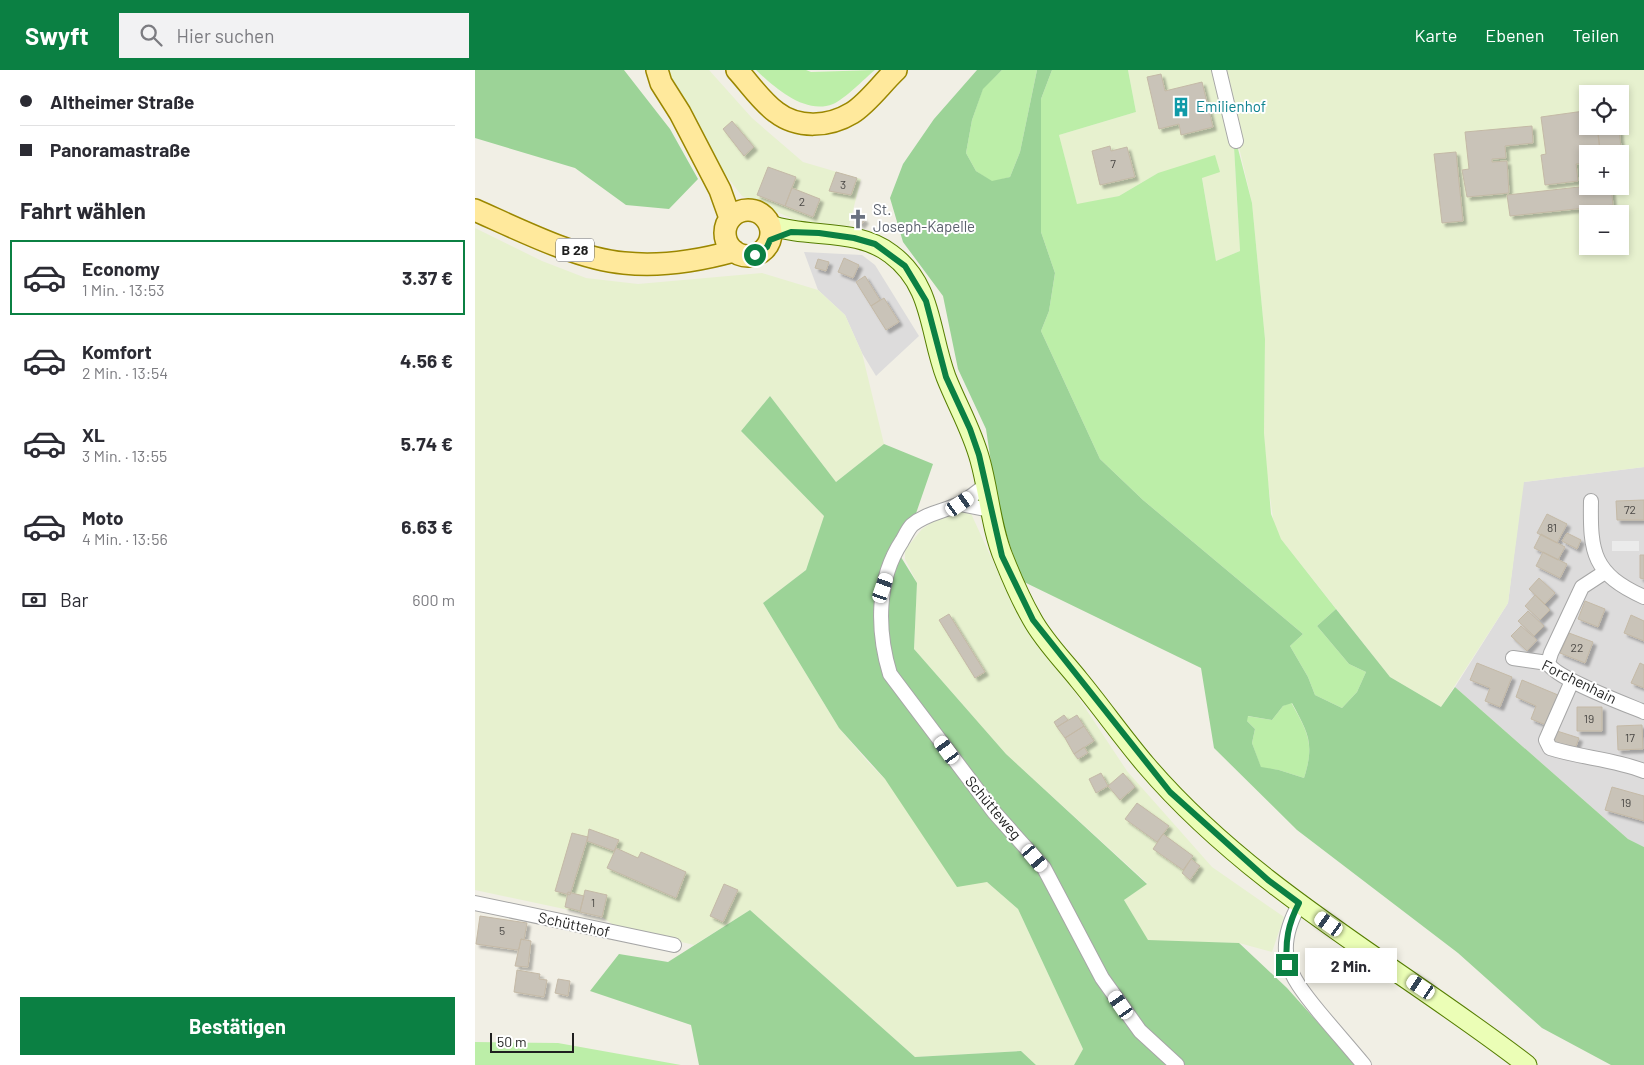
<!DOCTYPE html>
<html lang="de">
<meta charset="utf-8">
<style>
body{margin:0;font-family:Barlow,sans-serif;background:#f2f2f3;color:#2b2b33;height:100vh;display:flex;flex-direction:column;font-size:19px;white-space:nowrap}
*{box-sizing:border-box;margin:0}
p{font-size:16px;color:#7c7c81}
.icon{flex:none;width:28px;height:28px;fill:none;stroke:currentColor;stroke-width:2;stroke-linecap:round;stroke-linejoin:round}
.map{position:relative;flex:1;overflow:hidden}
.sheet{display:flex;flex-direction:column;background:#fff;width:475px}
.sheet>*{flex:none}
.guide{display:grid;align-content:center;height:110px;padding:0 20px;background:#fff}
.tools{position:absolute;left:1104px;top:15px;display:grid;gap:10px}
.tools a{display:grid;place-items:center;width:50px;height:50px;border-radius:0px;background:#fff;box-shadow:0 2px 8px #0003;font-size:25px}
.scale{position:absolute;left:15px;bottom:12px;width:84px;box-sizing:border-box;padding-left:5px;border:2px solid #1f1f1f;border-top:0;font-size:14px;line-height:18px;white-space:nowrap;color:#1f1f1f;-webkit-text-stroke:4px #fff;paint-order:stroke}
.end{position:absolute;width:22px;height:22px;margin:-11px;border:6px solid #0b8043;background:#fff;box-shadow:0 0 0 2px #fff}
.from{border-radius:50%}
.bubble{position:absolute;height:35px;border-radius:0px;background:#fff;box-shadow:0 2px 8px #0003;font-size:16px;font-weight:700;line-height:35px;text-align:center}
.car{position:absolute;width:15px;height:30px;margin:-15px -8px;border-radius:6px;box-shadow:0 0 4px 1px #0007;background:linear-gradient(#fff 24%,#345 0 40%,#fff 0 76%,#345 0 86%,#fff 0)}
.guide b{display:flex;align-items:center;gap:18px;height:48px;font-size:19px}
.guide b+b{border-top:1px solid #e1e1e2}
.guide i{width:12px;height:12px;background:#2b2b33}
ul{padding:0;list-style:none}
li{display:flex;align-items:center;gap:15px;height:75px;margin:0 10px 8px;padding:0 10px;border:2px solid transparent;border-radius:0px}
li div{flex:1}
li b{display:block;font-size:19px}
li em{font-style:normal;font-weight:700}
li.active{border-color:#0b8043}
li>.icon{width:45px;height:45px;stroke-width:1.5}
h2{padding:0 20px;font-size:22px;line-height:60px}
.pay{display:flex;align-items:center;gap:12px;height:55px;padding:0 20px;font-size:19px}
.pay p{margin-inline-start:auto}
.primary-button{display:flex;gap:10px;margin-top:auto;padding:10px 20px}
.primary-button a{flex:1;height:58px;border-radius:0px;background:#0b8043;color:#fff;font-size:20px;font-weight:700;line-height:58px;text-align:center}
header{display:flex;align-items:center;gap:30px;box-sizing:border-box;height:70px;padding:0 25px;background:#0b8043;color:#fff}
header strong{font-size:24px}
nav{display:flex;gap:28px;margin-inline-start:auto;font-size:18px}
.search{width:350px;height:45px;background:#f2f2f3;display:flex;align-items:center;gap:12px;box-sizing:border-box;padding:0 18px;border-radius:0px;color:#7c7c81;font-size:19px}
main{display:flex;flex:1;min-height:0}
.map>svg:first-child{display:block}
.residential{fill:#dddcdc}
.farmland{fill:#e7f1cf;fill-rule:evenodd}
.grass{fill:#bceea8}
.forest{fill:#9cd397;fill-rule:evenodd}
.parking{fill:#ebebeb}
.building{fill:#c9c3b8;stroke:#c4b9a6;filter:url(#shadow)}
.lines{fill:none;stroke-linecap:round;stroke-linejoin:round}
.street-casing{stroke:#a6a6a6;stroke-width:16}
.secondary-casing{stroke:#557d00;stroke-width:21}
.primary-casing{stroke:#9b8700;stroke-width:24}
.street{stroke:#fff;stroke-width:14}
.secondary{stroke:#ebfeb6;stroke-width:19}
.primary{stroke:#ffe99c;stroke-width:21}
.route{stroke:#0b8043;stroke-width:6}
.labels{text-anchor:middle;stroke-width:4;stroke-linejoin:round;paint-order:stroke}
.number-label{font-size:12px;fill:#4a4845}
.shield{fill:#fff;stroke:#626262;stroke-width:1}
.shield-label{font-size:14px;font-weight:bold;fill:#1f1f1f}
.culture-label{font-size:15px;fill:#0d838f;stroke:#fff;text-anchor:start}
.worship-label{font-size:15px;fill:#5b616d;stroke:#fff;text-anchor:start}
.street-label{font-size:15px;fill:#1f1f1f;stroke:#fff}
</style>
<header>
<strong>Swyft</strong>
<div class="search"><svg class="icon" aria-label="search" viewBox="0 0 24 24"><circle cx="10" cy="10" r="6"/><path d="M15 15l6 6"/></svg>Hier suchen</div>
<nav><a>Karte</a><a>Ebenen</a><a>Teilen</a></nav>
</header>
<main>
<section class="sheet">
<div class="guide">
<b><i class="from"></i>Altheimer Straße</b>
<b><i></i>Panoramastraße</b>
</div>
<h2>Fahrt wählen</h2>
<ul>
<li class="active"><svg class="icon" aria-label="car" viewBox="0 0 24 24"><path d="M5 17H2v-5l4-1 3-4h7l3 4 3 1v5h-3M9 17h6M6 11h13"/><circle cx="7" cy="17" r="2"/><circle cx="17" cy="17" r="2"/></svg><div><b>Economy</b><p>1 Min. · 13:53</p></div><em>3.37 €</em></li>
<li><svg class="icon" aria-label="car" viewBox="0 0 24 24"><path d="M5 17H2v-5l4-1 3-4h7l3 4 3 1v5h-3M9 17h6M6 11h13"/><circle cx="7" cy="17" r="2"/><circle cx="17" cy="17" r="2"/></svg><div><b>Komfort</b><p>2 Min. · 13:54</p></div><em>4.56 €</em></li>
<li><svg class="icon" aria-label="car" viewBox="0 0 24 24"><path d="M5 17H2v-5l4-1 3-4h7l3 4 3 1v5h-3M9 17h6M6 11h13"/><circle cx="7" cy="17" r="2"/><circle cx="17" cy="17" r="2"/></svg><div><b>XL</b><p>3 Min. · 13:55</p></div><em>5.74 €</em></li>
<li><svg class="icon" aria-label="car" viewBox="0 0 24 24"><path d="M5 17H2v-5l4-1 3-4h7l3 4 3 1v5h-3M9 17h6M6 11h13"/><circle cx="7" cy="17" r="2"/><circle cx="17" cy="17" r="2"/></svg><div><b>Moto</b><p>4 Min. · 13:56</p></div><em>6.63 €</em></li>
</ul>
<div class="pay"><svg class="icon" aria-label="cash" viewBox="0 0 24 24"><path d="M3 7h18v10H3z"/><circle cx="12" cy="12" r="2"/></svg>Bar<p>600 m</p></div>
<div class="primary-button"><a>Bestätigen</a></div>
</section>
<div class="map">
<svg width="1169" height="995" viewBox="0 0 1169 995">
<defs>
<filter id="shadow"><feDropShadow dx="3.5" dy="3.5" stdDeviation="1" flood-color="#0004"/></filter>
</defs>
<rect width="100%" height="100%" fill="#f1efe5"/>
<!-- residential -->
<path class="residential" d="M329 182 387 185 400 195 444 266 401 306 387 283 370 245 343 220Z
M1169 397V777L1153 769 980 617 1033 533 1048 412Z"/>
<!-- farmland -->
<path class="farmland" d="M191 0H234L277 48 328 92 386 109 374 156 320 150 267 126 243 95 219 46Z
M653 0H739L759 77 765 181 741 191 727 107 683 103 644 126 602 135 584 65 661 42Z
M746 0H1169V397L1049 412 1033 533 966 637 915 607 806 469 799 455 792 406 789 363 790 269 777 133ZM1112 24H1145V56H1112ZM1112 84H1145V116H1112ZM1112 144H1145V176H1112Z
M0 158 67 191 111 208 163 214 287 203 343 220 370 245 387 283 409 374 361 412 295 326 266 361 349 446 331 500 288 533 364 658 393 692 512 812 543 839 608 979 599 995H561L546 981 440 987 275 840 219 875 140 856 127 847 0 820Z
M493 437 545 550 577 588 652 701 737 797 809 847 797 882 764 873 673 871 649 830 672 813 531 684 439 579 442 513 430 489V480L447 459 472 442Z"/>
<!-- grass -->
<path class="grass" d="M281 0H331L336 2 400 0C389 9 370 29 358 34 330 45 300 18 281 0Z
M527 0H562L545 82 535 107 517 112 501 101 491 83 497 50 508 18Z
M577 0H653L661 42 584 65 602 134 644 126 683 103 740 85 745 102 727 108 741 191 765 181 759 77 762 75 777 133 790 269 789 363 796 444 806 469 861 539 842 556 874 594 891 602 882 622 867 638 840 625 833 607 815 576 828 564 668 430 625 389 566 261 574 241 580 203 566 162V29Z
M816 632C833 663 840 673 829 708L804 700 786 698 777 673 780 659 772 651V646L797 650 808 636Z
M0 972 83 973 206 995H0Z"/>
<!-- forest -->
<path class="forest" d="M0 0H149L195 59 223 109 194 139 151 135 100 98 0 68Z
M502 0H527L508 19 497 50 491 83 501 101 517 111 535 107 545 82 562 0H577L566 29V162L580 203 574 241 566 261 625 389 668 430 828 564 815 576 833 607 840 625 867 638 882 622 891 602 874 594 842 556 861 539 915 607 966 637 980 617 1153 769 1169 777V995H1136L1067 958 983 883 822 760 739 678 726 598 547 511 523 439 511 359 483 299 468 226 428 172 415 128 428 94 459 49ZM817 633C833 663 840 673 829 708L804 700 786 697 777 673 780 659 772 651 773 646 797 650 808 636Z
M295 326 361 412 409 374 458 394 437 455 421 479 442 513 439 579 531 684 672 814 649 830 673 870 764 873 812 918 881 995H599L608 979 543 839 512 812 482 817 410 709 364 658 288 533 331 500 349 446 266 361Z
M275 840 440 987 546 981 561 995H224L216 955 115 921 144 884 193 892Z"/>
<!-- parking -->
<path class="parking" d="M1137 471H1164V481H1137Z"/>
<!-- building -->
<path class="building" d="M686 4 690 21 727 12 738 57 706 65 704 54 684 59 672 7Z
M1109 41 1111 54 1122 56 1125 80 1107 82 1109 93 1101 94 1103 111 1070 115 1066 85 1071 84 1066 47Z
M257 51 279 77 269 86 248 59Z
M1057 56 1058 73 1030 76 1031 88 1017 89V92L1032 91 1034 123 992 127 987 100 994 99 990 62Z
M1144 60 1146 77 1125 80 1123 63Z
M635 76 636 81 652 77 660 107 625 115 617 81Z
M981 82 988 151 967 153 959 84Z
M293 97 321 107 310 136 282 125Z
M361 102 382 108 376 125 354 121Z
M1113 116H1136L1138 135 1035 146 1032 125Z
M317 118 345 129 338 147 310 136Z
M381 143 390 150 386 155 377 148Z
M369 188 384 195 378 208 363 202Z
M343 189 354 192 351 201 340 198Z
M390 206 405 230 396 236 381 212Z
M409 228 424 252 411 260 396 236Z
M1169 430V450H1142L1141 431Z
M1072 444 1092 454 1082 473 1062 463Z
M1092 463 1106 470 1102 479 1087 471Z
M1066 464 1090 477 1083 490 1059 478Z
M1068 482 1092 494 1085 508 1061 496Z
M1165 485H1169V509L1165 508Z
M1064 508 1080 523 1070 534 1054 519Z
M1060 525 1075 540 1065 550 1050 536Z
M1110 531 1130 539 1123 557 1103 549Z
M1053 541 1069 556 1059 566 1043 551Z
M474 544 510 602 500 608 464 550Z
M1156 545 1169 551V571L1149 563Z
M1046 556 1062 570 1052 581 1036 566Z
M1094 563 1118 572 1110 593 1085 583Z
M1002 593 1037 607 1025 637 1010 631 1015 618 995 610Z
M1165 593 1169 595V618L1156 613Z
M1047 610 1083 625 1071 655 1056 649 1061 636 1041 627Z
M1102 637H1127V661H1102Z
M589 645 593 650 582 657 579 652Z
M602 645 609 656 590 668 582 657Z
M1167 655 1168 679 1143 680 1142 656Z
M609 656 619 671 599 684 590 668Z
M1082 661 1104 668 1100 679 1091 675 1090 679 1077 674Z
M609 677 613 683 603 689 599 684Z
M626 703 633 716 621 723 614 709Z
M648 703 660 717 645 730 633 716Z
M1137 717 1169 726V751L1130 740Z
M662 733 694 756 682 772 650 749Z
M114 759 144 770 139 781 112 771Z
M97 763 113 767 95 825 80 821Z
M688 764 718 786 708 800 678 779Z
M141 778 163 788 166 782 211 802 201 828 132 798Z
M716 789 725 796 715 810 707 803Z
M249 814 263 820 248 852 235 846Z
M110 820 132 825 127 847 105 842Z
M93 822 109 826 105 841 90 837Z
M5 846 52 853 49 870 46 869 44 879 42 880 1 874Z
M46 869 56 871 53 897 40 896Z
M42 900 65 904 64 909 72 910 69 927 39 922Z
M83 909 95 911 93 926 80 923Z"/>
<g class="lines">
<defs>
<path id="street" d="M744 0 761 71
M511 415C503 421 495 428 486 433 471 441 451 443 437 455 433 459 430 466 427 471 401 510 402 561 415 604L519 742 569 798 627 908 665 961 702 995
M1116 431C1115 483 1118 504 1169 527
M485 434 515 440
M1038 588 1073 593C1080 608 1150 634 1169 642
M1073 593 1076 583 1107 517 1130 502
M1097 611 1071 670 1075 678C1106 688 1139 689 1169 701
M0 833 199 875
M825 833C798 881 812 903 844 942 859 960 874 977 889 995"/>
<path id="secondary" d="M295 155C334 169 381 157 416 184 458 215 454 262 471 307 482 335 497 360 505 390 514 422 516 458 529 489 537 509 546 530 557 549 569 571 588 590 604 610 627 638 648 668 671 695 777 819 925 897 1052 995"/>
<path id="primary" d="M182 0 186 13 205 43 245 120 255 148
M262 0C274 13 286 31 301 42 323 59 354 57 377 43 393 33 407 13 421 0
M250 163a23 23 0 1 1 46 0a23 23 0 1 1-46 0Z
M0 140C43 159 102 189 149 193 186 197 223 191 259 181"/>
</defs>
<!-- street casing -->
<use href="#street" class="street-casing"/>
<!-- secondary casing -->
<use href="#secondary" class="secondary-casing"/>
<!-- primary casing -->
<use href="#primary" class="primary-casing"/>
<!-- street -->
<use href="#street" class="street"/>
<!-- secondary -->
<use href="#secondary" class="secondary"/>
<!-- primary -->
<use href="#primary" class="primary"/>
</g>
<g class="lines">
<!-- route -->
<path class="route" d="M280 185 292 177 295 170 316 162 344 163 379 168 400 174 430 196 451 231 471 307 495 359 504 385 527 486 558 550 695 722 793 810 824 833C813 854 810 871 812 895"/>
</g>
<!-- icons -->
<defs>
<symbol id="building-bare" viewBox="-9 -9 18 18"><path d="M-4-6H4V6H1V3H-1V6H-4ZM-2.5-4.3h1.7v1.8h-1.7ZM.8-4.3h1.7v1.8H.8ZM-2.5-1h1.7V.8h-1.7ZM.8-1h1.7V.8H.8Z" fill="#0f9aa8" stroke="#fff" stroke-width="2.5" paint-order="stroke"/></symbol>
<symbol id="church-bare" viewBox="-9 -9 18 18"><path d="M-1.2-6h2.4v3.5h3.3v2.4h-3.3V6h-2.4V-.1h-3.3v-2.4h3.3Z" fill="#6b7280" stroke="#fff" stroke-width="2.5" paint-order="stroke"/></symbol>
</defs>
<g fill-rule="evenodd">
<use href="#building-bare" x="692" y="23" width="28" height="28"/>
<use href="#church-bare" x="369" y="135" width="28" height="28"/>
</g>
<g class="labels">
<!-- number labels -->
<g class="number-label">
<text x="638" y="98">7</text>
<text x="368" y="119">3</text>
<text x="327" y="136">2</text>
<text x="1155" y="444">72</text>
<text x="1077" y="462">81</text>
<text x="1102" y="582">22</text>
<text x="1114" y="653">19</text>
<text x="1155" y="672">17</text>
<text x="1151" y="737">19</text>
<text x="118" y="837">1</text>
<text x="27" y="865">5</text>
</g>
<!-- shield labels -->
<rect class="shield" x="81" y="168.5" width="38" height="23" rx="4"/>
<g class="shield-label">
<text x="100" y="185">B 28</text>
</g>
<!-- culture labels -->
<g class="culture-label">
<text x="721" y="42">Emilienhof</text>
</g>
<!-- worship labels -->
<g class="worship-label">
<text x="398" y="145">St.<tspan x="398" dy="17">Joseph-Kapelle</tspan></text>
</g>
<!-- street labels -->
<g class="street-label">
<text transform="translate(1104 612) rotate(26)" y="5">Forchenhain</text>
<text transform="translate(518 738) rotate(50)" y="5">Schütteweg</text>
<text transform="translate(99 855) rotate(12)" y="5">Schüttehof</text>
</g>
</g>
</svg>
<div class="tools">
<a><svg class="icon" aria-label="locate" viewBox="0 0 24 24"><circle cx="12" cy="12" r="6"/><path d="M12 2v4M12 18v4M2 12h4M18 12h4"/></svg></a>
<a>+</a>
<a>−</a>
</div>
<div class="scale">50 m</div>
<i class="end from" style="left:280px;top:185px"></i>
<i class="end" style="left:812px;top:895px"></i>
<div class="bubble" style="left:830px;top:878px;width:92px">2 Min.</div>
<i class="car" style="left:485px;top:434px;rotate:55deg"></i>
<i class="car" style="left:408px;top:518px;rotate:19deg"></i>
<i class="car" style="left:472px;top:680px;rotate:324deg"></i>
<i class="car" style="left:560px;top:788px;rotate:140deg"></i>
<i class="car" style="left:854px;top:854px;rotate:305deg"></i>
<i class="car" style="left:946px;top:917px;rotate:304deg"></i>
<i class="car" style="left:646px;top:935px;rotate:325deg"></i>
</div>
</main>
